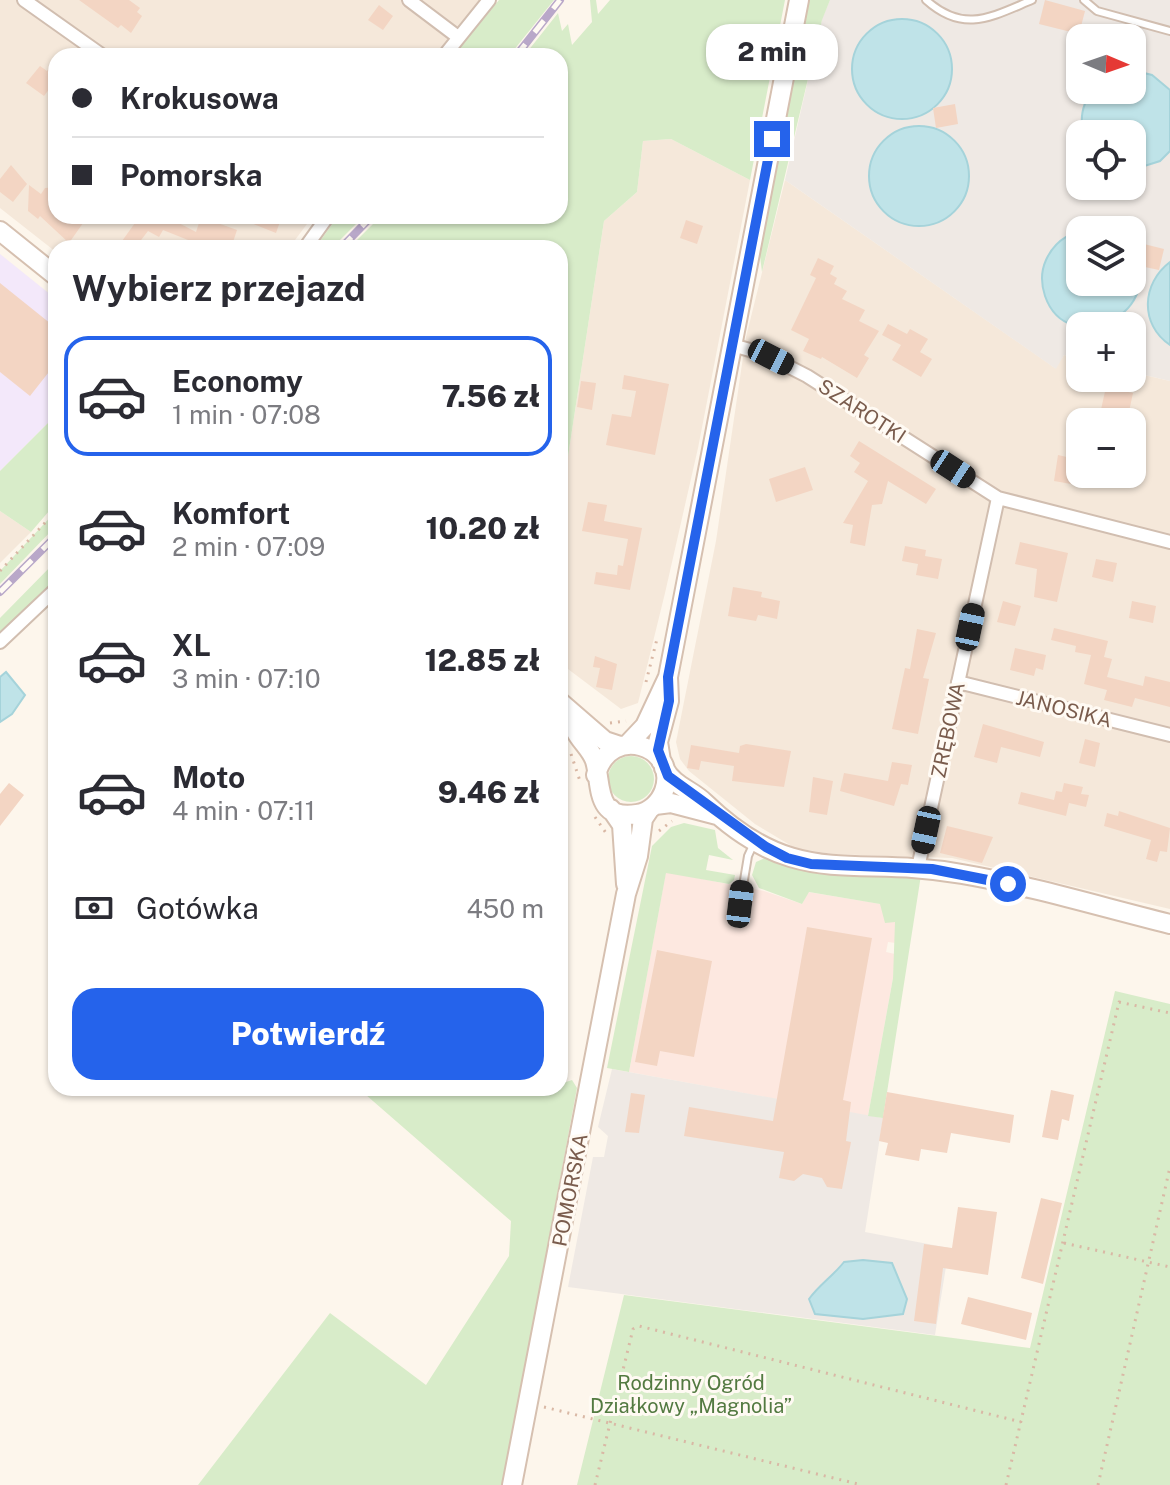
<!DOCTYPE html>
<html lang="pl">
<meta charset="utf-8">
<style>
body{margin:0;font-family:"Public Sans",sans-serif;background:#f7f7f7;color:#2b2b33;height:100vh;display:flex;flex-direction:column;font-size:30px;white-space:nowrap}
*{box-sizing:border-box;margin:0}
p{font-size:26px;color:#7c7c81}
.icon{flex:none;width:44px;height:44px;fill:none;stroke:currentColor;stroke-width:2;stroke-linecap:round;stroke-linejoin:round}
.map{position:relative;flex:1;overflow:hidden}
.drawer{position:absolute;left:48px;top:240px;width:520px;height:856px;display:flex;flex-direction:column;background:#fff;border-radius:24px;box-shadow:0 2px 6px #0004}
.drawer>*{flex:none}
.hud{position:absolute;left:48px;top:48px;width:520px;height:176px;border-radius:24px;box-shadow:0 2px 6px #0004;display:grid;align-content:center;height:176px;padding:0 24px;background:#fff}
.needle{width:52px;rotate:92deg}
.controls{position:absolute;left:1066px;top:24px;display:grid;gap:16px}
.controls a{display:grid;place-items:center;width:80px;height:80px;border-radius:16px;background:#fff;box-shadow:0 2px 6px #0004;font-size:40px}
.end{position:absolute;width:36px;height:36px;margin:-18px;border:10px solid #2563eb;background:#fff;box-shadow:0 0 0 4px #fff}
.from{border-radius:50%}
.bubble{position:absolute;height:56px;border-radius:24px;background:#fff;box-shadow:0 2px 6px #0004;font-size:26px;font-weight:800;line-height:56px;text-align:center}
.car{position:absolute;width:24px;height:48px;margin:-24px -12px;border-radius:10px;box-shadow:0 0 6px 2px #0007;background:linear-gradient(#222 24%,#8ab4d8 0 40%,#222 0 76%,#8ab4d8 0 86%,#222 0)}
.hud b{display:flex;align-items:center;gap:28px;height:76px;font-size:30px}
.hud b+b{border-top:2px solid #e1e1e2}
.hud i{width:20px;height:20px;background:#2b2b33}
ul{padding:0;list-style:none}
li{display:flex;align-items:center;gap:24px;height:120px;margin:0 16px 12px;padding:0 8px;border:4px solid transparent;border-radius:24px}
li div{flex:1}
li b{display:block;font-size:30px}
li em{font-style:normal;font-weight:800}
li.current{border-color:#2563eb}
li>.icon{width:72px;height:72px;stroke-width:1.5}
h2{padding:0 24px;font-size:36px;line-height:96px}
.pay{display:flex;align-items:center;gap:20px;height:88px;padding:0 24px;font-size:30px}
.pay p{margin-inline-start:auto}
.cta{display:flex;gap:16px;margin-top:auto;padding:16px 24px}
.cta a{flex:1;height:92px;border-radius:24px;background:#2563eb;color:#fff;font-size:32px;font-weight:800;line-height:92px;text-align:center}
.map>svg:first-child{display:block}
.residential{fill:#f5e8da;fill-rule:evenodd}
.commercial{fill:#fde8e0}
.industrial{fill:#efe9e4;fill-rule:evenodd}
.education{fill:#f3e8fa}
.green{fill:#d8ecc9}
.water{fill:#bfe3e8;stroke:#a5d3da;stroke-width:2}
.building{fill:#f3d5c3}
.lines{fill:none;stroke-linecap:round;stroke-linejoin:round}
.lane-casing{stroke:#d1beb0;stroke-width:10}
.street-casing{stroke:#d1beb0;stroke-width:16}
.secondary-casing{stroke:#d6c0b0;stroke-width:22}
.path{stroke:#d9b8a5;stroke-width:3;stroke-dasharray:2 6;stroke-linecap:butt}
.lane{stroke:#fff;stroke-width:6}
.street{stroke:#fff;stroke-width:12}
.secondary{stroke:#fff;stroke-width:18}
.rail-casing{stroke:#b9a8c9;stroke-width:8}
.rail{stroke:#fffaf3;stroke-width:5;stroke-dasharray:15;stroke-linecap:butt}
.route{stroke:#2563eb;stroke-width:10}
.labels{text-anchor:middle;stroke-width:6;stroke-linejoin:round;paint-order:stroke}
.street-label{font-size:20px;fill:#7a5c4d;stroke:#fffaf3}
.park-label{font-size:20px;fill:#537a41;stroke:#fffaf3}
</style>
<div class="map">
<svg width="1170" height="1485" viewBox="0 0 1170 1485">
<rect width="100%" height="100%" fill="#fdf6ec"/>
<!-- residential -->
<path class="residential" d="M0 0H481L437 56H56V216H313L289 248H56V252L0 208Z
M671 139 750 180 698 448 665 593 638 703 621 709 560 663V509L604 221 637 192 643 141Z
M785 180 1055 368 1064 355 1080 359V378H1132V372L1170 381V909L952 858 832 854 795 848 755 824 689 771 680 759 676 742 716 541 746 337ZM1080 422H1132V474H1080Z
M0 511 31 532 0 563Z"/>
<!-- commercial -->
<path class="commercial" d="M666 872 764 891 802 904 808 892 881 904 895 922 896 943 888 942 886 952 895 954 893 978 868 1116 629 1072Z"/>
<!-- industrial -->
<path class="industrial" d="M830 0H1170V381L1132 372V326H1080V359L1064 355 1056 369 785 180 822 19ZM1080 38H1132V90H1080ZM1080 134H1132V186H1080ZM1080 230H1132V282H1080Z
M612 1069 883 1118 865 1232 949 1248 935 1335 568 1287 593 1157H604L608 1136 598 1127Z"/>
<!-- education -->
<path class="education" d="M0 254 56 299V415L0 471Z"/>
<!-- green -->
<path class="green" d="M499 0H554L509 56H453Z
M590 0H596L598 14 610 0H785L750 180 671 139 643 141 637 192 604 221 560 509V248H349L381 216H560V56H524L558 13 562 31 568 24 572 45 592 22Z
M808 0H830L822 20 762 272 759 248Z
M338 216H364L332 248H315Z
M48 423 56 430V503L31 532 0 511V471Z
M56 511V526L0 584V571Z
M56 561V580L0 632V618Z
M608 779a23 23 0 1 1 46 0a23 23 0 1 1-46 0Z
M684 823 715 830 718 848 733 860 709 855 706 870 735 875 734 880 729 884 666 873 629 1072 607 1068 652 846 671 827Z
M765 858 821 873 921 875 883 1118 868 1116 893 978 895 922 885 923 880 904 809 892 802 904 759 888 752 875 756 862Z
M1115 991 1170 1004V1485H577L624 1295 1030 1348Z
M572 1080 577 1088 503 1485H198L330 1313 426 1385 509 1256 511 1221 358 1088H560V1084Z"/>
<!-- water -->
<path class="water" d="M852 69a50 50 0 1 1 100 0a50 50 0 1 1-100 0Z
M1132 70 1152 75 1170 90V151L1160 161 1132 170V134H1084C1079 118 1083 106 1090 92L1132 90Z
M869 176a50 50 0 1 1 100 0a50 50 0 1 1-100 0Z
M1096 228 1102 230H1080V282H1132V250C1170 311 1068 362 1045 296 1041 284 1041 271 1046 260 1056 238 1073 231 1096 228Z
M1170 262V345C1139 324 1142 283 1170 262Z
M6 672 25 695 12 714 0 722V677Z
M863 1260 892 1263 907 1299 903 1314 863 1319 815 1314 809 1299C819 1285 833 1276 844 1262Z"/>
<!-- building -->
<path class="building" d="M79 0H129L140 8 137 12 142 16 131 33 121 25 118 28Z
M1045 0 1085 11 1079 34 1039 24Z
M379 5 393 16 383 30 368 20Z
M56 58V80L44 96 26 83 40 66 47 71Z
M955 104 958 124 936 128 933 108Z
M11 165 27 184 13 202 0 192V179Z
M29 185 41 194 45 188 56 187V216H88L69 243 40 216 38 219 28 211Z
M140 216H177L175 221 196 232 201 217 237 230 231 248H190L193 242 163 230 159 237 148 231 135 248H117Z
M233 216H282L276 233Z
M686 220 703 226 697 244 680 238Z
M1144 244 1164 249 1159 270 1140 266Z
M818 258 834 266 830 274 837 278 834 284 847 291 842 299 865 310 859 321 879 331 864 355 869 358 857 378 822 357 821 359 803 351 809 339 791 330 816 278 810 275Z
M0 283 56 328V363L30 396 0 372Z
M888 324 907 334 910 329 928 339 920 352 932 359 921 377 892 360 901 345 882 335Z
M624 375 669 384 655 455 606 445 612 414 631 417 636 391 622 389Z
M581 381 596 383 592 410 577 407Z
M1106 387 1133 393 1127 421 1100 414Z
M859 441 936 489 926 504 888 481 882 504 872 505 865 546 850 543 853 525 843 523 868 481 854 472 860 463 850 456Z
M1058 455 1080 460V474H1092L1088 487 1054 481Z
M805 467 813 490 776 502 769 479Z
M588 502 607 505 604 521 642 528 630 590 594 584 596 572 617 575 618 565 623 566 628 539 582 531Z
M1020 542 1068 553 1057 602 1034 597 1037 569 1015 564Z
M905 546 926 550 925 556 942 559 938 579 916 575 918 564 902 561Z
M1096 559 1117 563 1113 582 1092 577Z
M733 587 762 592 761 597 780 601 777 619 758 615 756 621 728 616Z
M1003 601 1021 606 1015 626 997 622Z
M1132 601 1156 606 1153 623 1129 618Z
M1054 628 1108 641 1104 657 1112 659 1107 677 1143 686 1145 676 1170 682V707L1135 698 1132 707 1104 700 1107 690 1084 684 1091 655 1075 652 1076 646 1051 640Z
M917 629 936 633 923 678 929 679 918 734 892 729 905 668 910 669Z
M1015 648 1046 655 1043 670 1036 668 1034 676 1010 670Z
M595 656 617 664 612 690 596 687 600 668 593 667Z
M983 724 1044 742 1040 757 1001 747 997 763 974 757Z
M1085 739 1100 743 1095 767 1079 763Z
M746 744 791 751 784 787 732 781 734 766 701 761 699 770 687 768 691 745 739 753 740 746Z
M892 762 912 765 908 785 901 784 894 806 840 791 844 773 888 781Z
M813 777 833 781 827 815 809 812Z
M9 783 24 795 0 826V794Z
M1064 783 1083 787 1081 794 1089 795 1086 807 1069 803 1066 816 1018 804 1021 792 1054 800 1056 791 1062 792Z
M1119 811 1170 828 1167 852 1160 851 1157 862 1146 859 1151 840 1104 826 1107 813 1118 816Z
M947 826 993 837 982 863 940 853Z
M807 927 872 938 843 1100 851 1102 846 1141 851 1142 842 1189 827 1187 822 1178 803 1174 794 1181 779 1178 784 1152 684 1136 689 1107 773 1121Z
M657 950 712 961 694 1057 660 1051 657 1066 635 1062Z
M1051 1090 1074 1095 1069 1121 1062 1119 1058 1140 1042 1137Z
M887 1092 1014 1115 1010 1143 951 1133 947 1153 921 1149 919 1161 885 1155 888 1143 879 1141Z
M631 1093 645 1095 639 1133 625 1132Z
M1041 1198 1062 1203 1043 1284 1021 1278Z
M958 1207 997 1212 988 1275 943 1268 936 1324 914 1321 924 1244 952 1248Z
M968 1297 1032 1313 1026 1340 961 1324Z"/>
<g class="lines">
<defs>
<path id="lane" d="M926 0C964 34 991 17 1032 0
M1084 0 1097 11 1170 31
M740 904 748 856 754 843"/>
<path id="street" d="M24 0 103 56
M409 0 458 37
M444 56 489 0
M305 248 328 216
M732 345 764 354 807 376 998 498 1170 542
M0 642 56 589
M958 682 1170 735
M918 868 998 498"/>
<path id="secondary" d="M0 231 56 276
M560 702 605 741 620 746
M569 712C572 718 572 724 575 730 580 741 591 749 595 761 602 784 594 821 637 814 650 812 660 802 664 791 680 746 610 722 596 775
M628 744 645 726 668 677
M661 761 658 742 669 701 668 677 799 0
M664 768C674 787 691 789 705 803 797 892 854 854 962 874 1032 886 1101 907 1170 924
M655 805 671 803 717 815
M611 809 622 825 626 884
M512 1485 626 894 638 856 643 819 649 810"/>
</defs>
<!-- lane casing -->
<use href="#lane" class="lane-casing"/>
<!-- street casing -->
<use href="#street" class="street-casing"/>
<!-- secondary casing -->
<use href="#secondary" class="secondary-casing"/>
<!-- path -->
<path class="path" d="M0 571 56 511
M646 682 657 639
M610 723 626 721
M571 754 580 781
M595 817 606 833
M659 831 672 821
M1064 1243 1170 1267
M544 1407 862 1485
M595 1485 633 1329 639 1326 1021 1422
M1006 1485 1119 1002 1170 1013
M1098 1485 1170 1167"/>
<!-- lane -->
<use href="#lane" class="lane"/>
<!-- street -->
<use href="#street" class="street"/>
<!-- secondary -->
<use href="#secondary" class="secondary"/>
<defs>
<path id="rail" d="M516 56 560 0
M341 248 372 216
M0 592 56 536"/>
</defs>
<!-- rail casing -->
<use href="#rail" class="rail-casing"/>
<!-- rail -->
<use href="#rail" class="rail"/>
</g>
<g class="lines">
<!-- route -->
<path class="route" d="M772 139 668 677 669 701 658 750 668 776 766 847 787 858 811 864 932 869 1008 884"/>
</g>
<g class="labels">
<!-- street labels -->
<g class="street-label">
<text transform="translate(862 411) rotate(33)" y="7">SZAROTKI</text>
<text transform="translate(1064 709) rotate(14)" y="7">JANOSIKA</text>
<text transform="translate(948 730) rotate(-78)" y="7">ZRĘBOWA</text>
<text transform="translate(570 1190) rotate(-79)" y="7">POMORSKA</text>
</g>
<!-- park labels -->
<g class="park-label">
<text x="691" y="1390">Rodzinny Ogród<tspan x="691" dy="23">Działkowy „Magnolia”</tspan></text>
</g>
</g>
</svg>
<div class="controls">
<a><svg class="needle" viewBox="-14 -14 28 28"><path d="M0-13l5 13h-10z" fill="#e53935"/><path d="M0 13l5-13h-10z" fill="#7c7c81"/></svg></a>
<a><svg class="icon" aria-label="locate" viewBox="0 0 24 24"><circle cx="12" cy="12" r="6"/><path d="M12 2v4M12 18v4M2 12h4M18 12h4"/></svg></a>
<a><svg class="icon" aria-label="layers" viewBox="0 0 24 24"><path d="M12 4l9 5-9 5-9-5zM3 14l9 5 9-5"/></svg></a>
<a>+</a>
<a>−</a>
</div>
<i class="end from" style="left:1008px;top:884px"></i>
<i class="end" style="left:772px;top:139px"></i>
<div class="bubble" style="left:706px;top:24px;width:132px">2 min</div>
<i class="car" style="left:771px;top:357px;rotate:117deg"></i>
<i class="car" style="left:953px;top:469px;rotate:123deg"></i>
<i class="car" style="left:970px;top:627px;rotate:12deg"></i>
<i class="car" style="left:926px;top:830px;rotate:192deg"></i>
<i class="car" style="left:740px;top:904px;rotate:7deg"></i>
<div class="hud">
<b><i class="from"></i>Krokusowa</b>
<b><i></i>Pomorska</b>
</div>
<section class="drawer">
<h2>Wybierz przejazd</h2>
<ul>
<li class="current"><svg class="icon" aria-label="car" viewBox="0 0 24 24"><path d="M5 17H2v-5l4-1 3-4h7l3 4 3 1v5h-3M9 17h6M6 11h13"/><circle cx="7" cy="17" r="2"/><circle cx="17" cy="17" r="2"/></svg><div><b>Economy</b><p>1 min · 07:08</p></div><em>7.56 zł</em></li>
<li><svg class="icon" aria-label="car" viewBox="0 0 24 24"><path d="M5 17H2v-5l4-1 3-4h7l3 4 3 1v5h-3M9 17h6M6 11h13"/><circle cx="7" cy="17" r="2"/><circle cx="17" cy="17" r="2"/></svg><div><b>Komfort</b><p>2 min · 07:09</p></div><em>10.20 zł</em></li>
<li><svg class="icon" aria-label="car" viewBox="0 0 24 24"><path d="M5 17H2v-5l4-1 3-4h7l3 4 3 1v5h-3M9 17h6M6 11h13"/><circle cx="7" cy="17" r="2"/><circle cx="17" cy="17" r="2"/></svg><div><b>XL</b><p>3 min · 07:10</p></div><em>12.85 zł</em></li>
<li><svg class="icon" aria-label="car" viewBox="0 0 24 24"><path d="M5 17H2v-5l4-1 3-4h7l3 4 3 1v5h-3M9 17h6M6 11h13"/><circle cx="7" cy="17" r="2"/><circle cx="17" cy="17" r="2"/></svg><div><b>Moto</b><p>4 min · 07:11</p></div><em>9.46 zł</em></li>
</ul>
<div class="pay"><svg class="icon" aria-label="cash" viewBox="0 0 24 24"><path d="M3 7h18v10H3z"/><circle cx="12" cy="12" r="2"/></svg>Gotówka<p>450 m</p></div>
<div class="cta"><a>Potwierdź</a></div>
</section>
</div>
